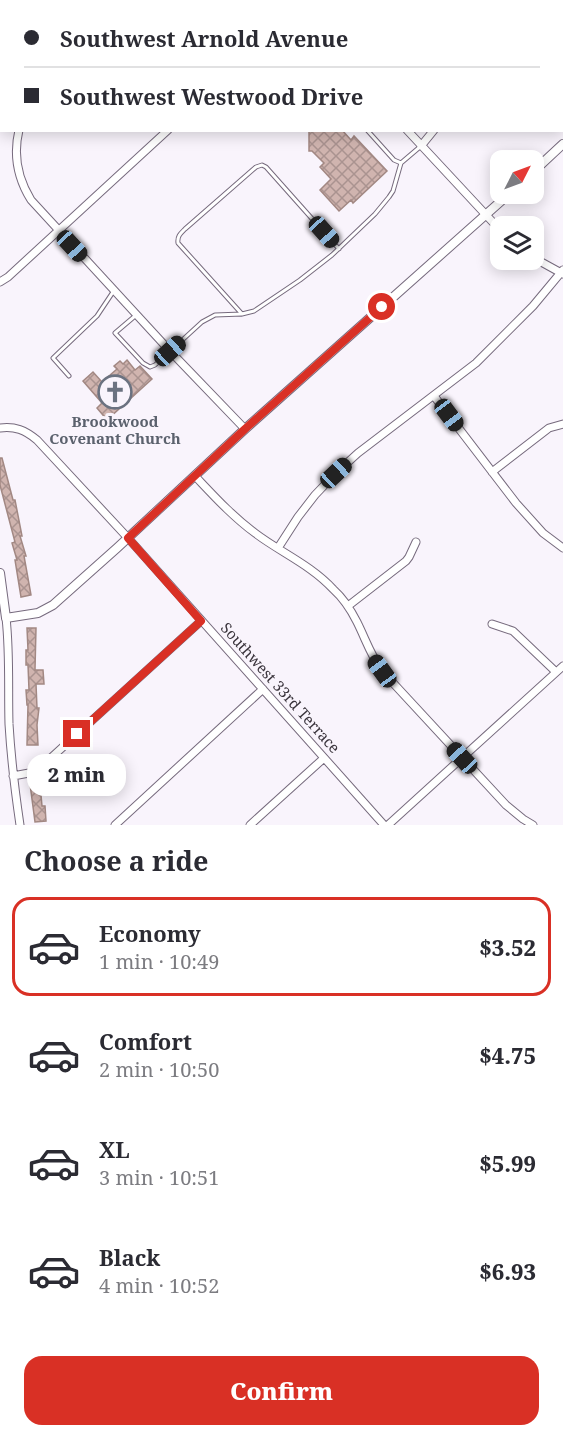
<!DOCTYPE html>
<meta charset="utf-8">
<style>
body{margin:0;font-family:"Noto Serif",serif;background:#f2f2f3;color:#2b2b33;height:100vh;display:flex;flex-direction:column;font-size:22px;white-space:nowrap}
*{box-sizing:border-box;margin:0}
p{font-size:20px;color:#7c7c81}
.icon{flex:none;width:33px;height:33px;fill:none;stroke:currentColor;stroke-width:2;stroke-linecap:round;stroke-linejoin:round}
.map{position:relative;height:825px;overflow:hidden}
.panel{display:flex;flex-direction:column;background:#fff;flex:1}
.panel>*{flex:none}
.top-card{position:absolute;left:0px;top:0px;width:564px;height:132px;box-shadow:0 3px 15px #0003;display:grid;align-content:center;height:132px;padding:0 24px;background:#fff}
.needle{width:39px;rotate:48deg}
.fabs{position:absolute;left:490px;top:150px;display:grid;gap:12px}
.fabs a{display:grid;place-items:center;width:54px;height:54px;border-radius:12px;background:#fff;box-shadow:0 3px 15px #0003;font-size:30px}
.end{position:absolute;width:27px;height:27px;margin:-14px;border:8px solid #d93025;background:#fff;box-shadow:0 0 0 3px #fff}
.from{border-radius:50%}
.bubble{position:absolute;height:42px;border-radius:18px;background:#fff;box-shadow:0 3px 15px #0003;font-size:20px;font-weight:800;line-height:42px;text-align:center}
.car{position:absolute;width:18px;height:36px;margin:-18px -9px;border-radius:8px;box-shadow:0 0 4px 2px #0007;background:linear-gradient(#222 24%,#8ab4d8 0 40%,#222 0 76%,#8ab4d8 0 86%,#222 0)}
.top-card b{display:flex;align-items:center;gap:21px;height:57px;font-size:22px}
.top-card b+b{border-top:2px solid #e1e1e2}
.top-card i{width:15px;height:15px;background:#2b2b33}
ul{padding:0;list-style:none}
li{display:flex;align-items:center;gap:18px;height:99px;margin:0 12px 9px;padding:0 12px;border:3px solid transparent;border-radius:18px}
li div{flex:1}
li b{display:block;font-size:22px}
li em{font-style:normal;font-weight:800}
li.on{border-color:#d93025}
li>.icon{width:54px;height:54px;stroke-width:1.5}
h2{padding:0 24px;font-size:27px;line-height:72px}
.button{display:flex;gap:12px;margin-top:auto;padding:12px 24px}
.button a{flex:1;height:69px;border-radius:18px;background:#d93025;color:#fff;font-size:24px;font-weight:800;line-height:69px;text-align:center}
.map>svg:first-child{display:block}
.building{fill:url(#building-cross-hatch);stroke:#a28883;stroke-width:1.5}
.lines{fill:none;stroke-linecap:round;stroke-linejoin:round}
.service-casing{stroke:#766a7d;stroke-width:5}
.minor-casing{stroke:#766a7d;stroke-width:9}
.tertiary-casing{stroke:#766a7d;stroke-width:10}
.service{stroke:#fff;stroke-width:3}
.minor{stroke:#fff;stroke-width:7}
.tertiary{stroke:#fff;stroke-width:8}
.route{stroke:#d93025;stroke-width:8}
.labels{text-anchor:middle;stroke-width:6;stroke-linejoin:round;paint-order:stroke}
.worship-label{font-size:15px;font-weight:bold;fill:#5b616d;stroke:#f9f4fc}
.street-label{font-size:15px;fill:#39333b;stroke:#f9f4fc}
</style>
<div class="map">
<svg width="563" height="825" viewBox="0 0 563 825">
<defs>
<pattern id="building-cross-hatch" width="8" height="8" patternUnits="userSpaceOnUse" patternTransform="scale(1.5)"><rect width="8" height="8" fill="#d0b4af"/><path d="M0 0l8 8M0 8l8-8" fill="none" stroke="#aa9390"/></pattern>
</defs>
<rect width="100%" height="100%" fill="#f9f4fc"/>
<!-- building -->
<path class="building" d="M309 130H342L351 140 354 136 387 171 353 203 351 200 339 211 320 190 331 179 320 167 324 163 312 151H309Z
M127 360 135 370 140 366 152 379 107 420 97 408 102 403 83 381 93 372 102 382 117 369 114 366 120 361 123 364Z
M0 458H2L13 500H15L22 536H20L26 556H24L31 595 21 597 15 560H17L12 543 15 542 0 485Z
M27 628H36L35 670H43L44 684H36L37 708H39L37 725 38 745H27L28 705H27L26 690H29L28 665H26V650H28Z
M30 784H40L42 806H45L46 821 35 822Z"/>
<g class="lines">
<defs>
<path id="service" d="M367 130 394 160 401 163 421 146
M242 314 178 243C177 236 181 233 185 229L256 167 262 165 266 167 339 249
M135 316 115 333 143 363 150 367 155 365 202 322 215 315 242 314 254 311 300 280 332 255 375 214 389 197 393 191 401 163
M69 376 53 358 97 316 113 292"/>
<path id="minor" d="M286 0 287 2
M421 0 422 2
M141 2 143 0
M19 130C13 155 18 179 31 200L170 351 245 429
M407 130 501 231
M421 146 434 130
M534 258 563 274
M0 282 8 277 168 130
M434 396 516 503 543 533 563 548
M0 428C15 426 25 430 37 440L128 538 384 825
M492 472 549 428 563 424
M195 476C214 496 232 516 255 533 280 552 311 565 333 589 343 598 351 610 357 622 366 640 370 654 382 671L506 805 523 819 533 825
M278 548 298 517 315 495 336 473 358 453 476 363 533 306 563 270
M348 606 406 561 409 557 416 542
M6 618C10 653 8 689 9 724 11 758 15 791 20 825
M492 624 513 631 556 672
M13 776 29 773 42 766 201 621
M115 825 263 689
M250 825 324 758
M388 825 563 666"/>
<path id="tertiary" d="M534 171 563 144
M0 573 6 618 38 613 53 605 117 548 245 429 509 194"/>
</defs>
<!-- service casing -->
<use href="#service" class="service-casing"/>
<!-- minor casing -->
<use href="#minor" class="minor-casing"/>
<!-- tertiary casing -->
<use href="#tertiary" class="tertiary-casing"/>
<!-- service -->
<use href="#service" class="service"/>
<!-- minor -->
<use href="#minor" class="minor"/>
<!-- tertiary -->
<use href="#tertiary" class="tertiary"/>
</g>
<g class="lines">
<!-- route -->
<path class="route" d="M77 734 201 621 128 538 245 429 382 307"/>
</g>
<!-- icons -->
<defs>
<symbol id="church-ring" viewBox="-11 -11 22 22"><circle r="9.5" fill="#f9f4fc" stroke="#6b7280" stroke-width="1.5"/><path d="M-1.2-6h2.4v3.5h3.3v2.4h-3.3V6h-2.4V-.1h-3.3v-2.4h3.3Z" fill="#6b7280"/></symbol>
</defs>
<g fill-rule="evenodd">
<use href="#church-ring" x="96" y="373" width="38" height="38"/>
</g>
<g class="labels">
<!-- worship labels -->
<g class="worship-label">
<text x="115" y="427">Brookwood<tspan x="115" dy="17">Covenant Church</tspan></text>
</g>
<!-- street labels -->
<g class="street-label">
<text transform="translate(280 688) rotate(48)" y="5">Southwest 33rd Terrace</text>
</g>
</g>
</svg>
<div class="fabs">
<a><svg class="needle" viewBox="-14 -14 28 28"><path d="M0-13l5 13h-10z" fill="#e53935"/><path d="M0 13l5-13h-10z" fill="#7c7c81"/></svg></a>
<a><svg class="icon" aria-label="layers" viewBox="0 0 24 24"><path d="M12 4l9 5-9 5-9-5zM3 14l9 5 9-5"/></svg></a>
</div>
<i class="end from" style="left:382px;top:307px"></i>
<i class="end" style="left:77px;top:734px"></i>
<div class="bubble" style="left:27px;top:754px;width:99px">2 min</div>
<i class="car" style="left:324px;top:232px;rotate:138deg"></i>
<i class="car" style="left:72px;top:246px;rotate:137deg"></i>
<i class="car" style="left:170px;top:351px;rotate:48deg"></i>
<i class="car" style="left:449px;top:415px;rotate:143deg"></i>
<i class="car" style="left:336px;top:473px;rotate:47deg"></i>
<i class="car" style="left:382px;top:671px;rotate:324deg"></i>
<i class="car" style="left:462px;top:758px;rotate:317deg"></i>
<div class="top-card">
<b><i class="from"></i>Southwest Arnold Avenue</b>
<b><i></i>Southwest Westwood Drive</b>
</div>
</div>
<section class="panel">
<h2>Choose a ride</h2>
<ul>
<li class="on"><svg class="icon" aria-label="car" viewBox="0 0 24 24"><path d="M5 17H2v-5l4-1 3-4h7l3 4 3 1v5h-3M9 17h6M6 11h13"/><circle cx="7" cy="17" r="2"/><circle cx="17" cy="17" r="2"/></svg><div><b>Economy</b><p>1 min · 10:49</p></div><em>$3.52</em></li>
<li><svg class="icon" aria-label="car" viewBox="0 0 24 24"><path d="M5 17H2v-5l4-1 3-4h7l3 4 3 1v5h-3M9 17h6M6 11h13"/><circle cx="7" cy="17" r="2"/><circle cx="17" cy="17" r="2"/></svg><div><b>Comfort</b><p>2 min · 10:50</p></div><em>$4.75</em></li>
<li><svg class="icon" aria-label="car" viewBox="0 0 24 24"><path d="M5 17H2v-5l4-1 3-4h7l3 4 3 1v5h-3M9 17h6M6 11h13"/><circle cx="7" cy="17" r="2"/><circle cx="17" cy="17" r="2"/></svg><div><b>XL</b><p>3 min · 10:51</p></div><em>$5.99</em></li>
<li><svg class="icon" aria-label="car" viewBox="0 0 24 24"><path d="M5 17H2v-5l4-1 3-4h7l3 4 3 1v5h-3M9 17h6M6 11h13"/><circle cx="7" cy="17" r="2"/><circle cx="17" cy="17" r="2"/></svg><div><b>Black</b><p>4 min · 10:52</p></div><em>$6.93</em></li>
</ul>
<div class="button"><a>Confirm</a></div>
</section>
